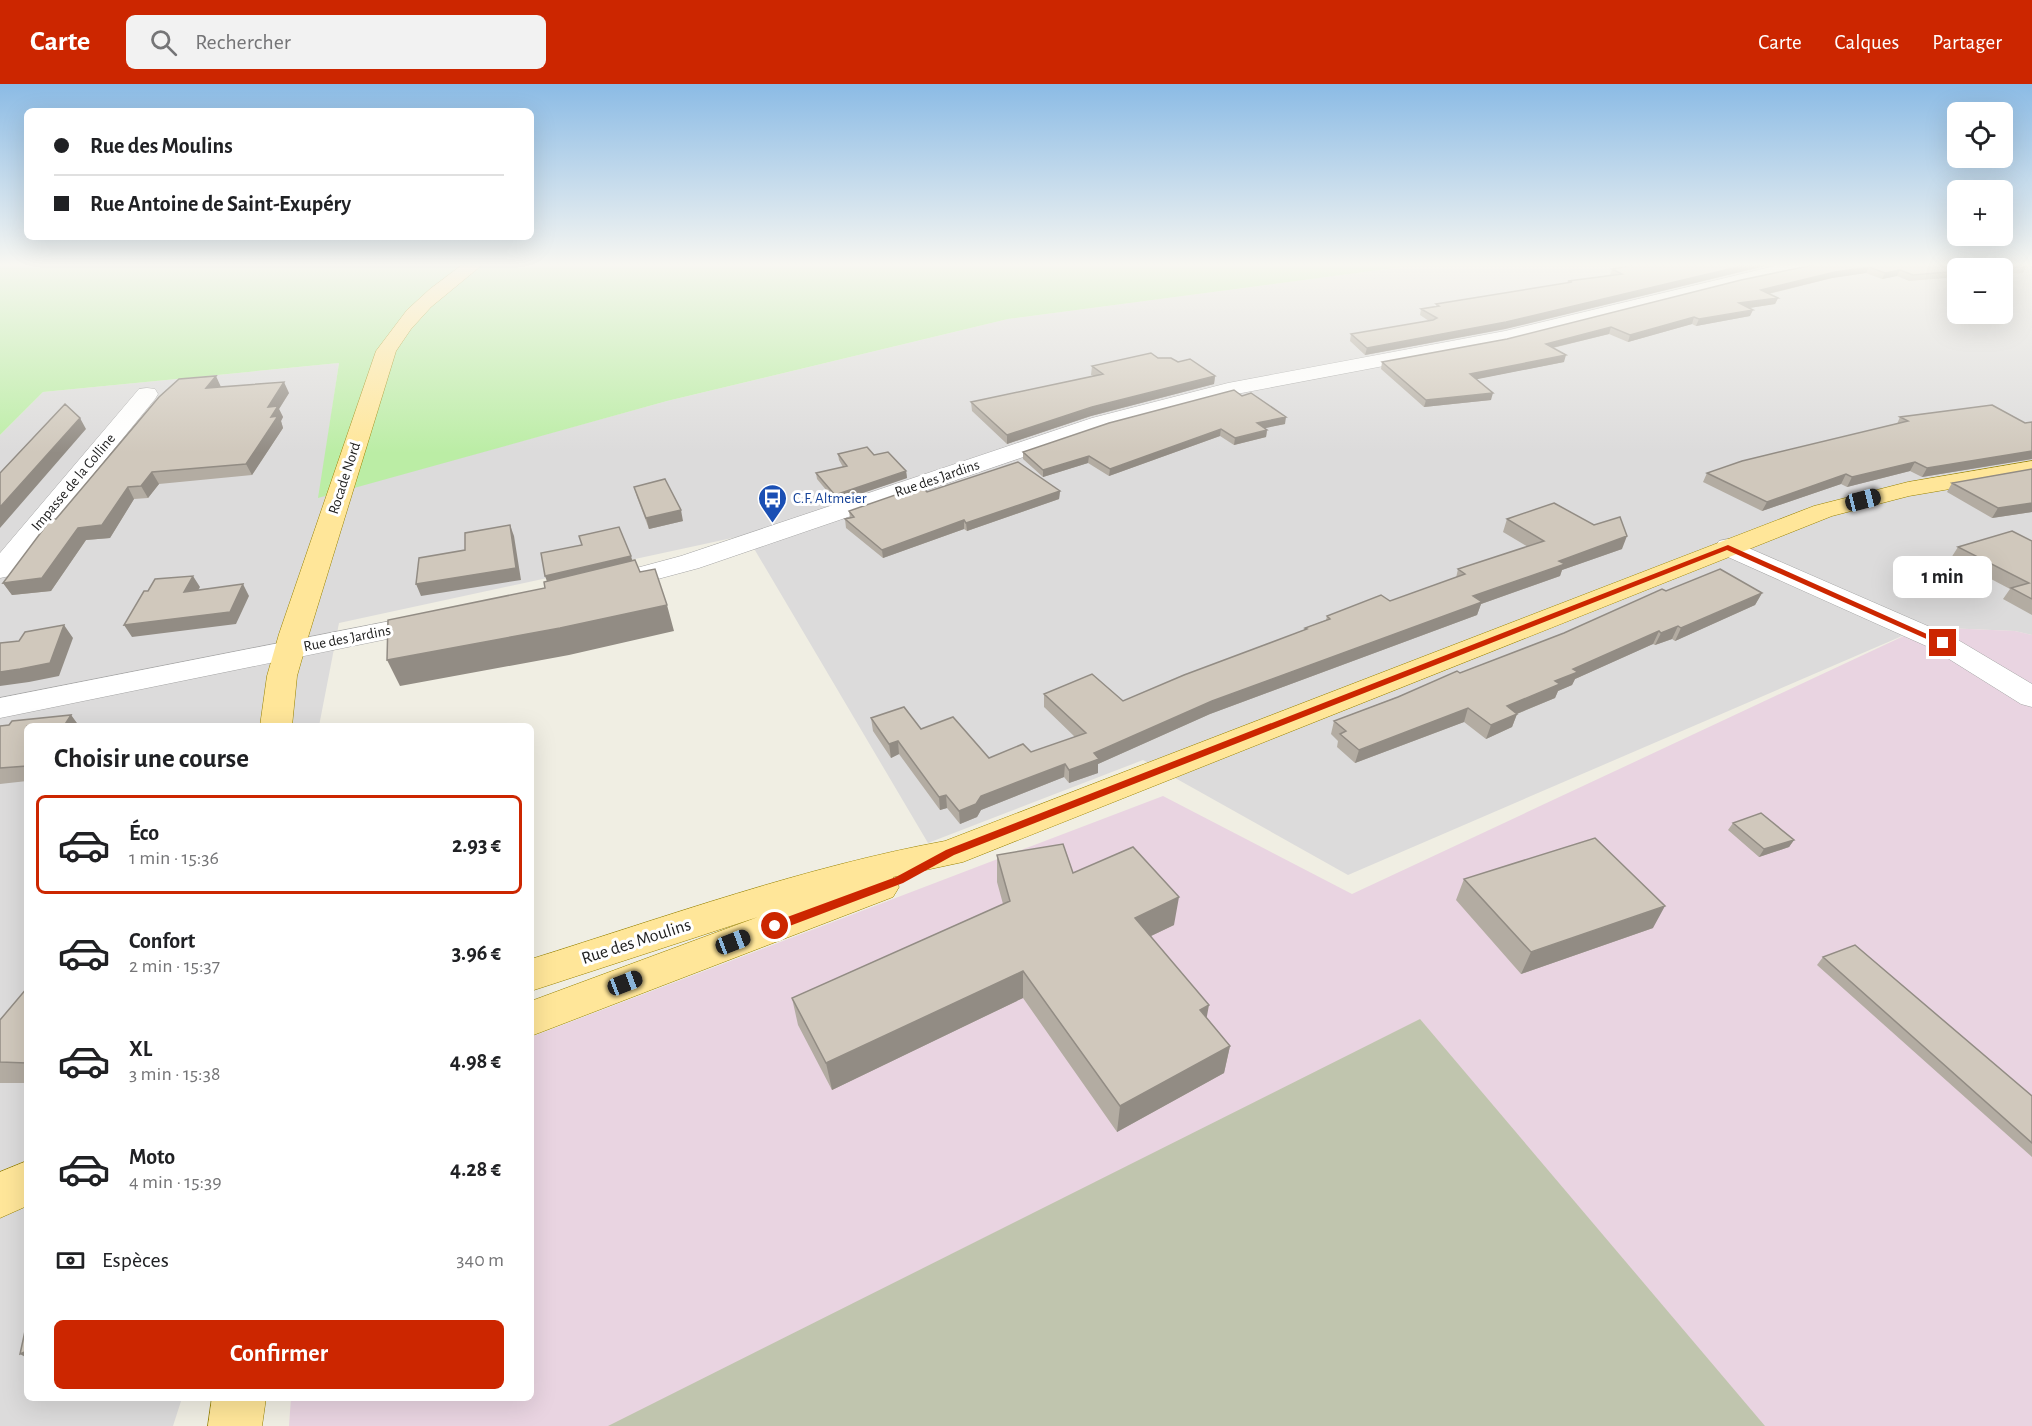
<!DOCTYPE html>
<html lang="fr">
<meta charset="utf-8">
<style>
body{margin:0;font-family:"Alegreya Sans",sans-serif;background:#f2f2f2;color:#202124;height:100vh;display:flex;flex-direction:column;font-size:22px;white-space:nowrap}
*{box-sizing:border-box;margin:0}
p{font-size:20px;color:#757577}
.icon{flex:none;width:33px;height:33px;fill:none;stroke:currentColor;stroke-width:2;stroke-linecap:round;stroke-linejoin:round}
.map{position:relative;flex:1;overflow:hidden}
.details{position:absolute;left:24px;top:639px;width:510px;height:678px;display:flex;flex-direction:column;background:#fff;border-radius:9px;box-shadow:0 6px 24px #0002}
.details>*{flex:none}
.guide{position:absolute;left:24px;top:24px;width:510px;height:132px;border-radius:9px;box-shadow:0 6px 24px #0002;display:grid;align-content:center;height:132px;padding:0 30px;background:#fff}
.fabs{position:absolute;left:1947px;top:18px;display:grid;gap:12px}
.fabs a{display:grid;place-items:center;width:66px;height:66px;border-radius:9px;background:#fff;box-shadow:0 6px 24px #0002;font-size:30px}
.end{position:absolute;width:27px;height:27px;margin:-14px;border:8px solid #cc2600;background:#fff;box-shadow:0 0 0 3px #fff}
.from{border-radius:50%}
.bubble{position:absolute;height:42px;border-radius:9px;background:#fff;box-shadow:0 6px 24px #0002;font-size:20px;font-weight:700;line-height:42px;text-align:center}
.car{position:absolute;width:18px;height:36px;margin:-18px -9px;border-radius:8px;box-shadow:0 0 4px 2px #0007;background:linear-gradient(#222 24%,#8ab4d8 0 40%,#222 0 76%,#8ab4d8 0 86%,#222 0)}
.guide b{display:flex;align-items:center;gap:21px;height:57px;font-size:22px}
.guide b+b{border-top:2px solid #e0e0e0}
.guide i{width:15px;height:15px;background:#202124}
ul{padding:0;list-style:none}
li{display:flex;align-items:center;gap:18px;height:99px;margin:0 12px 9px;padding:0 18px;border:3px solid transparent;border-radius:9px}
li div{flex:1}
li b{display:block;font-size:22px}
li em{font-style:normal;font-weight:700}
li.current{border-color:#cc2600}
li>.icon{width:54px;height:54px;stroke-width:1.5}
h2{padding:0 30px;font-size:27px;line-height:72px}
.pay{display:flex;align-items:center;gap:15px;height:66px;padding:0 30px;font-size:22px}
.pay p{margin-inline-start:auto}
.cta{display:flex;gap:12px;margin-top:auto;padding:12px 30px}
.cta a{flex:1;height:69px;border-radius:9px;background:#cc2600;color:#fff;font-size:24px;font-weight:700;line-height:69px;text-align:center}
header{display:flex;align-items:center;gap:36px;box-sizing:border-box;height:84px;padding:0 30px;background:#cc2600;color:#fff}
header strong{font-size:28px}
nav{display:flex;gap:33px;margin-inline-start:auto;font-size:21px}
.search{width:420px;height:54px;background:#f2f2f2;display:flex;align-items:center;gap:15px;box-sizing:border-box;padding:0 21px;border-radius:9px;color:#757577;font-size:22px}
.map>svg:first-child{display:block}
.residential{fill:#dcdbdb;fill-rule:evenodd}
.industrial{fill:#e9d4e1}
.construction{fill:#c0c5ae}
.grass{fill:#bbeda5}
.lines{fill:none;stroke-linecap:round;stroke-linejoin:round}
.minor-casing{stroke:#a5a5a5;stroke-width:1}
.major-casing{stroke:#988200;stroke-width:1}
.minor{fill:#fff;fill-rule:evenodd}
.major{fill:#ffe699;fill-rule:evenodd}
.wall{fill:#b3aca2}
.shaded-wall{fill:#928c84}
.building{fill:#d0c8bc;stroke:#928c84;stroke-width:1.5}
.route{fill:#cc2600}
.labels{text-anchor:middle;stroke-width:6;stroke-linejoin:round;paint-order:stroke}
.far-street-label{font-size:15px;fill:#1e1e1e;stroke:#fff}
.far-transit-label{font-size:15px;fill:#164399;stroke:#fff;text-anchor:start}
.street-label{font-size:18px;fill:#1e1e1e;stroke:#fff}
</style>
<header>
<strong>Carte</strong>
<div class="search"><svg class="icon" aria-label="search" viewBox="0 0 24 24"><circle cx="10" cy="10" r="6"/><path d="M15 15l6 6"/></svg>Rechercher</div>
<nav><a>Carte</a><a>Calques</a><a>Partager</a></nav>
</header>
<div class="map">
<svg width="2032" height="1342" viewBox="0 0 2032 1342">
<rect width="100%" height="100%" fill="#f0eee3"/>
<!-- residential -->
<path class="residential" d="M1417 181H2032V551L2015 547 1923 543 1348 791 1143 676 928 759 746 451 339 539 319 642H27V1314H182L173 1342H0V351L43 308 339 279 319 413 667 317 1008 235ZM1958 184H2002V230H1958Z"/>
<!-- industrial -->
<path class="industrial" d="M1923 543 2015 547 2032 551V1342H289L291 1314H531V953L1163 712 1352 810Z"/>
<!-- construction -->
<path class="construction" d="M1420 935 1765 1342H608Z"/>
<!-- grass -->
<path class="grass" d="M0 181H1417L1008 235 667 317 318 414 339 279 43 308 0 351Z"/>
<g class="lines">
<defs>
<path id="minor" d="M1779 181H1812L1810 185 1738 200 1505 259 1231 311 1108 344 699 484 613 507 603 505 599 499 603 493 681 472 1092 334 1228 299 1505 247Z
M147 304 155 305 158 310 155 315 10 492 0 494V469L139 305Z
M1728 455 1953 553 2032 600V623L2021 620 1933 565 1719 469 1715 463 1719 457Z
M431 529 441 532 445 538 441 544 0 634V614Z"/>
<path id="major" d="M462 181H482L431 223 411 245 396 267 309 550 297 592 292 642H260L267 592 279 550 376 267 407 226 430 205Z
M2032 377V391L1909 412 1832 432 963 778 893 793 899 803 893 813 531 952V917L758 833 531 907V875C668 832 804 783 945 757L1814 422 1908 398Z
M27 1077V1122L0 1134V1088Z
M212 1314H266L262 1342H208Z"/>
</defs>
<!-- minor casing -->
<use href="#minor" class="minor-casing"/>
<!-- major casing -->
<use href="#major" class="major-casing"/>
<!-- minor -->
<use href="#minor" class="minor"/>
<!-- major -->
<use href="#major" class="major"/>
</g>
<!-- wall -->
<path class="wall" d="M1769 181 1505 245 1365 271 1350 257 1351 250 1429 237 1420 231 1421 225 1436 222V220L1567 199 1568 197 1611 191H1610L1612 185Z
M1813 181 2026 183 2023 189 2002 190V184H1958V193L1909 197 1897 192 1882 195 1866 189 1832 194 1769 210 1778 214 1775 220 1749 224 1750 232 1696 242 1692 240 1628 258 1609 250 1553 264 1564 278 1476 295 1491 316 1424 323 1381 285 1382 278 1507 255Z
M1158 274 1178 278 1215 292 1214 300 1091 332 1007 360 972 327 971 318 1094 292 1091 291 1092 282Z
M221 303 289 309 279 325 283 333 281 337 283 344 252 391 159 400 148 414 134 415 110 454 86 456 51 507 12 511 3 499 56 435Z
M1234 306 1285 340 1265 344 1267 346 1266 353 1234 361 1220 352 1109 392 1088 379 1043 393 1023 375V368Z
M1900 333 2025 339 2032 338V375L1922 393 1910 387 1847 403 1841 400 1762 427 1703 398 1707 389 1897 340Z
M838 370 874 371 906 387 907 394 836 418 817 395 816 389 843 383 839 376Z
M2032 385V428L1992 434 1947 408 1952 399Z
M634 403 683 437 649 445 637 413Z
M1060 407 1059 415 967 447 964 445 883 474 846 444 845 435 850 434 849 427 927 408Z
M1507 435 1622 465 1562 486 1560 492 1481 520 1477 531 1210 630 1098 680V689L1069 699 1064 693 981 726 977 733 960 740 947 724 940 726 899 670 891 674 873 647 871 634 921 645 989 674 1031 668 1075 653 1044 623V610L1123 617 1304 546 1305 544 1326 536 1327 532 1390 517 1456 494 1458 485 1528 463 1503 448Z
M2032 457V531L2003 515 2010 505 1951 474 1958 463Z
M1666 507 1762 509 1755 521 1675 557 1672 555 1655 561 1653 560 1575 595 1572 601 1558 607 1555 614 1517 630 1512 643 1486 655 1464 638 1355 679 1337 663 1338 657 1331 650 1334 637 1564 549Z
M71 631 79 642H27V697L0 700V642Z
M1733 739 1794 756 1789 763 1759 773 1728 746Z
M997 771 1073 789 1174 841 1151 852 1207 934 1230 962 1224 989 1117 1048 1023 914 832 1006 798 941 792 914 1003 820 997 798Z
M1464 795 1653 844 1521 890 1456 816Z
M1823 873 2032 1012V1073L1817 881Z
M27 904V999H0V936Z"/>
<!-- shaded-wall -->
<path class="shaded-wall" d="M1746 181H1769L1505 245 1365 271 1367 264Z
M1869 183 1866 189 1832 194 1759 212 1761 206 1835 188Z
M1900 186 1897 192 1882 195 1885 189Z
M1778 214 1775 220 1736 226 1739 219Z
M1753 226 1750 232 1696 242 1699 235Z
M1694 233 1692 240 1628 258 1630 251Z
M1611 243 1609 250 1543 266 1546 260Z
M1566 271 1564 278 1468 297 1470 290Z
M216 292 221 303 206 304Z
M1215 292 1214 300 1091 332 1007 360V351L1092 323Z
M284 298 289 309 279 325 283 333 281 337 283 344 252 391 246 380 268 323Z
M1493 309 1491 316 1424 323 1426 316Z
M1286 333 1285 340 1256 346 1257 339Z
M80 334 86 345 0 444V423Z
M1221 345 1220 352 1109 392 1110 385Z
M1267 346 1266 353 1234 361 1235 354Z
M2032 367V375L1922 393 1927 384Z
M1089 372 1088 379 1043 393V386Z
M1915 378 1910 387 1847 403 1852 393Z
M906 387 907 394 836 418 835 411Z
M152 388 159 400 148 414 141 402Z
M1846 390 1841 400 1762 427 1767 418Z
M128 403 134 415 110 454 86 456 51 507 12 511 3 499Z
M1060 407 1059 415 967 447 966 439Z
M2032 419V428L1992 434 1998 424Z
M681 426 683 437 649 445 646 434Z
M964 436V445L883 474 882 466Z
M510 441 514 452 521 496 421 512 416 500Z
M1627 452 1622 465 1562 486 1560 492 1481 520 1477 531 1210 630 1098 680V689L1069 699V686L1094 669 1212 617 1559 477Z
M631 472 634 482 549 503 545 492Z
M193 492 200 503 191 520 184 508Z
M243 500 249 512 236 540 132 553 124 541Z
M1762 509 1755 521 1675 557 1681 544Z
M667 521 674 547 569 571 400 602 387 576Z
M64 541 73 554 59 592 29 598 0 602V588Z
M1678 542 1672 555 1655 561 1661 549Z
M1659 547 1653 560 1575 595 1572 601 1558 607 1555 614 1502 636 1507 622 1573 585Z
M1468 624 1464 638 1355 679 1359 666Z
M1517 630 1512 643 1486 655 1491 641Z
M71 631 79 642H64Z
M898 657 899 670 891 674 889 660Z
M1065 680 1064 693 981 726 977 733 960 740 959 727 981 712Z
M946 711 947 724 940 726 939 713Z
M1794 756 1789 763 1759 773 1764 765Z
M1179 813 1174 841 1132 861 1135 834Z
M1665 822 1653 844 1521 890 1531 868Z
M1023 887V914L832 1006 826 979Z
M1209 921 1204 948 1200 926Z
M1230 962 1224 989 1117 1048 1120 1022Z
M27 1267V1274L20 1270Z"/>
<!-- building -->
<path class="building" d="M1634 181H1746L1506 238 1367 264 1351 250 1433 236 1437 234 1421 225 1439 222 1436 220 1572 198 1568 197 1622 190 1612 185Z
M1813 181H2022L2026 183 2000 184H1958V187L1913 191 1900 186 1885 189 1869 183 1835 188 1761 206 1778 214 1739 219 1753 226 1699 235 1694 233 1630 251 1611 243 1546 260 1566 271 1470 290 1493 309 1426 316 1382 278 1507 255 1741 196Z
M1151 269 1158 274H1171L1178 278 1190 275 1215 292 1092 323 1007 351 971 318 1103 290 1092 282Z
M216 292 206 304 284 298 268 323 278 322 271 333 278 332 246 380 152 388 141 402 128 403 102 441 78 444 42 494 3 499 51 435H56L159 313 179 295Z
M1234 306 1242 312 1251 309 1286 333 1257 339 1267 346 1235 354 1221 345 1110 385 1089 372 1043 386 1023 368 1109 339Z
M65 320 80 334 0 423V389Z
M1992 321 2025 339 2032 338V367L1927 384 1915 378 1852 393 1846 390 1767 418 1707 389 1742 377 1908 337 1900 333Z
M867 363 874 371 888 368 906 387 835 411 816 389 847 382 838 370Z
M1018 378 1060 407 966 439 964 436 882 466 845 435 854 433 849 427 921 402 927 408Z
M2032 385V419L1998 424 1952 399Z
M665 395 681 426 646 434 634 403Z
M1554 419 1594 441 1620 433 1627 452 1559 477 1565 480 1473 512 1482 518 1212 617 1094 669 1099 675 1069 686 1065 680 981 712 976 720 959 727 946 711 939 713 898 657 889 660 871 634 904 623 921 645 953 633 989 674 1023 660 1031 668 1086 649 1044 610 1092 590 1123 617 1184 591 1307 545 1305 544 1330 535 1327 532 1381 511 1390 517 1465 490 1458 485 1544 457 1507 435Z
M510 441 516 484 416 500 419 474 465 466V449Z
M619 443 631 472 545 492 541 469 582 461 579 452Z
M2012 447 2032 457V515L2011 504 2029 499 1958 463Z
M635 476 640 488 655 485 667 521 560 544 387 576 388 536 545 504 544 498Z
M1720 485 1762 509 1681 544 1678 542 1661 549 1659 547 1573 585 1578 588 1555 597 1560 600 1507 622 1517 630 1491 641 1468 624 1359 666 1340 650 1346 647 1334 637 1398 613 1457 587 1460 589 1564 549 1662 505 1666 507Z
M193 492 184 508 243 500 230 528 124 541 144 507H148L155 495Z
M64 541 50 579 20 585 0 588V559L19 557 25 548Z
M71 631 64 642H27V682L0 684V642L9 641 12 637Z
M1761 729 1794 756 1764 765 1733 739Z
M1595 754 1665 822 1531 868 1464 795Z
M1063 760 1073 789 1133 763 1179 813 1135 834 1209 921 1200 926 1230 962 1120 1022 1023 887 826 979 792 914 1010 817 997 771Z
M1855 861 2032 1012V1059L1823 873Z
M27 904V979L0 978V936Z
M27 1238V1267L20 1270Z"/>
<!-- sky -->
<linearGradient id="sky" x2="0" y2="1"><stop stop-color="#8bbbe5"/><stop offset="0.49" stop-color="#f8f7f2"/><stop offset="1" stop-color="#f8f7f2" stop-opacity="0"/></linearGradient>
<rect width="2032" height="369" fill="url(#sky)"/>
<!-- route -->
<path class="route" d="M1728 461 1947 559 1940 561 1727 466 954 771 903 799 779 846 775 847 770 842 771 839 896 793 946 766Z"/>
<!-- icons -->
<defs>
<symbol id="bus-pin" viewBox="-11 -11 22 30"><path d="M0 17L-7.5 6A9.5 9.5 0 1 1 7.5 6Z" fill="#1a4fb4" stroke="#fff"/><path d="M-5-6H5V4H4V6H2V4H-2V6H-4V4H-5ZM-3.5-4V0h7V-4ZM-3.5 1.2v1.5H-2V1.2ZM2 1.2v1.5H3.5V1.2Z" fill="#fff"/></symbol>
</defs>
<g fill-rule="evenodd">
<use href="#bus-pin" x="756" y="398" width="33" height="45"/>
</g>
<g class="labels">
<!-- far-street labels -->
<g class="far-street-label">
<text transform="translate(344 394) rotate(-72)" y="5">Rocade Nord</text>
<text transform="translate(937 394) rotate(-19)" y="5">Rue des Jardins</text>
<text transform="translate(73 398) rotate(-50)" y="5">Impasse de la Colline</text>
<text transform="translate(347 554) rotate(-11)" y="5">Rue des Jardins</text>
</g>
<!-- far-transit labels -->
<g class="far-transit-label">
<text x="793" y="419">C.F. Altmeier</text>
</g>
<!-- street labels -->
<g class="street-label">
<text transform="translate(636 857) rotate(-18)" y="6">Rue des Moulins</text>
</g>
</g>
</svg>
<div class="fabs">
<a><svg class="icon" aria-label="locate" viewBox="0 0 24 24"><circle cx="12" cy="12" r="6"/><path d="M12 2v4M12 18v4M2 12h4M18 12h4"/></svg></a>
<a>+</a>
<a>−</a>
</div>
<i class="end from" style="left:775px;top:842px"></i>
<i class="end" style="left:1943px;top:559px"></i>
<div class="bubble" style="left:1893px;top:472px;width:99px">1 min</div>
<i class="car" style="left:1863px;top:416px;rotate:76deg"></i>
<i class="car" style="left:733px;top:858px;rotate:69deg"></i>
<i class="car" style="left:625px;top:899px;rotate:69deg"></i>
<div class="guide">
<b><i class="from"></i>Rue des Moulins</b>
<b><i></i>Rue Antoine de Saint-Exupéry</b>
</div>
<section class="details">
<h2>Choisir une course</h2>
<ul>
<li class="current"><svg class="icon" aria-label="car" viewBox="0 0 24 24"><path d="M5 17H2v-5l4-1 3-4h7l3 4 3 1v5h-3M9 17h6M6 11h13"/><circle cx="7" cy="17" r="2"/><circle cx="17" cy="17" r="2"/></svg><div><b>Éco</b><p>1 min · 15:36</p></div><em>2.93 €</em></li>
<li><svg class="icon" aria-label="car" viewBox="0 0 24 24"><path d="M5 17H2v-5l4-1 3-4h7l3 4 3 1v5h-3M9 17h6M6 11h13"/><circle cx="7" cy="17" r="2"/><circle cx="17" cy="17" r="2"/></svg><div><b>Confort</b><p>2 min · 15:37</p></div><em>3.96 €</em></li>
<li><svg class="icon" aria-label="car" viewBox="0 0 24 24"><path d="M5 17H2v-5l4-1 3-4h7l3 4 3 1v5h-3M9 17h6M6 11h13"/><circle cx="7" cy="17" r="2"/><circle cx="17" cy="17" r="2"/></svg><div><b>XL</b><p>3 min · 15:38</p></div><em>4.98 €</em></li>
<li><svg class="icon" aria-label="car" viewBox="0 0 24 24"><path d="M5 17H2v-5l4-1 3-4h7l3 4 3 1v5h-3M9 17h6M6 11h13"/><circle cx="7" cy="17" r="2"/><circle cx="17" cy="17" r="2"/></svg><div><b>Moto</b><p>4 min · 15:39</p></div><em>4.28 €</em></li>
</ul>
<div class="pay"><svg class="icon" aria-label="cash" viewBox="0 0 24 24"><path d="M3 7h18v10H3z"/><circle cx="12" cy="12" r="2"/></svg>Espèces<p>340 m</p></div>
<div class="cta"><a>Confirmer</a></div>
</section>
</div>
